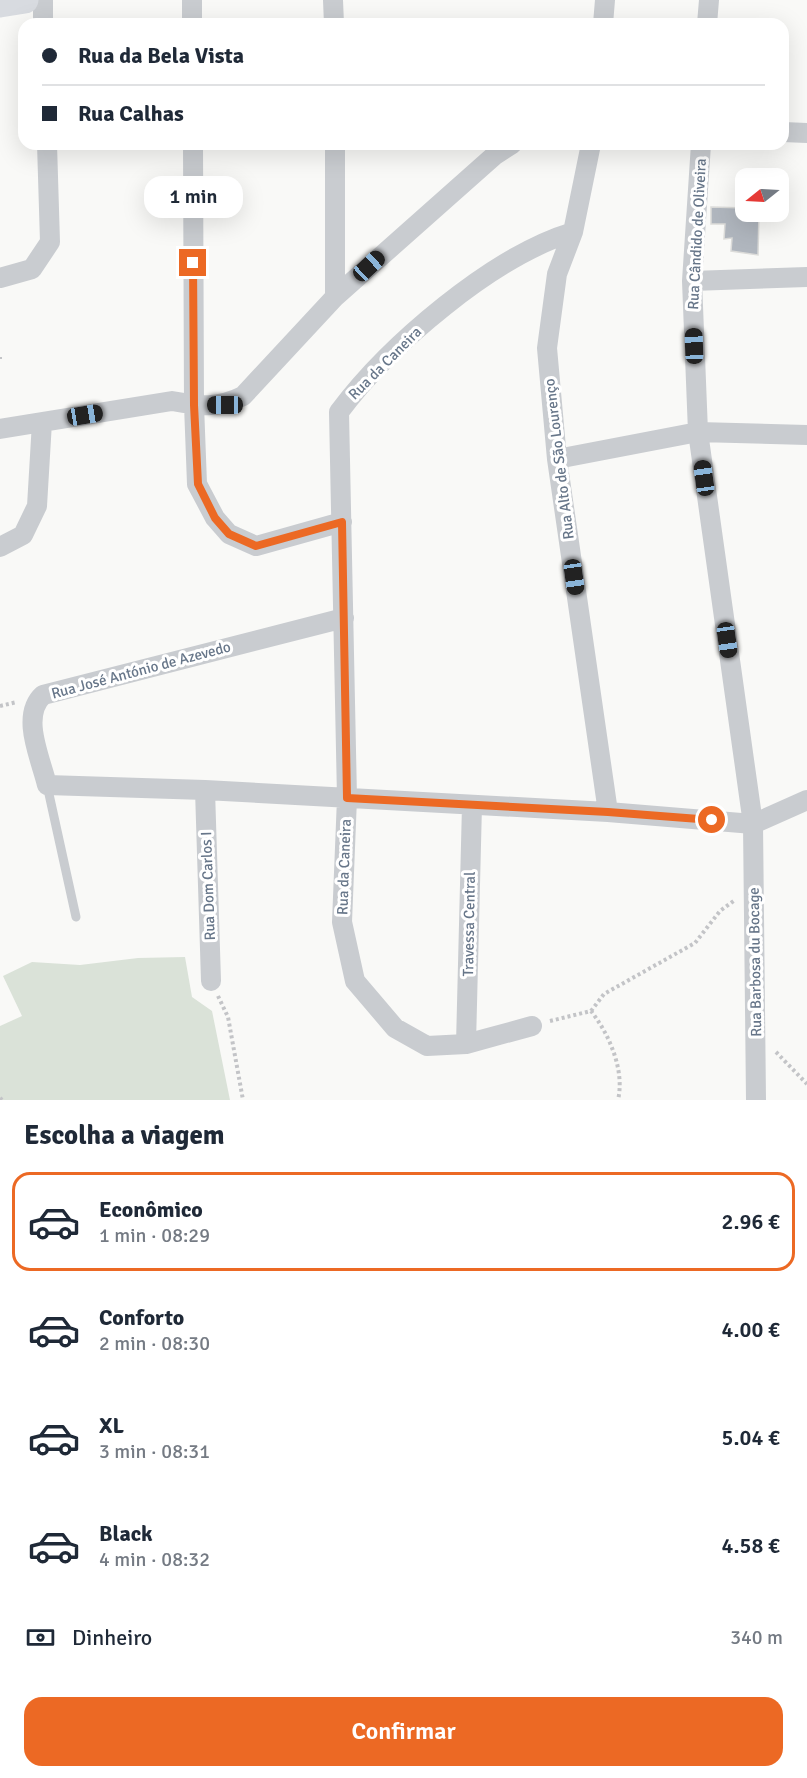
<!DOCTYPE html>
<html lang="pt">
<meta charset="utf-8">
<style>
body{margin:0;font-family:Signika,sans-serif;background:#f6f6f7;color:#1f2937;height:100vh;display:flex;flex-direction:column;font-size:22px;white-space:nowrap}
*{box-sizing:border-box;margin:0}
p{font-size:20px;color:#747a83}
.icon{flex:none;width:33px;height:33px;fill:none;stroke:currentColor;stroke-width:2;stroke-linecap:round;stroke-linejoin:round}
.map{position:relative;height:1100px;overflow:hidden}
.drawer{display:flex;flex-direction:column;background:#fff;flex:1}
.drawer>*{flex:none}
.banner{position:absolute;left:18px;top:18px;width:771px;height:132px;border-radius:18px;box-shadow:0 6px 24px #0002;display:grid;align-content:center;height:132px;padding:0 24px;background:#fff}
.needle{width:39px;rotate:252deg}
.buttons{position:absolute;left:735px;top:168px;display:grid;gap:12px}
.buttons a{display:grid;place-items:center;width:54px;height:54px;border-radius:12px;background:#fff;box-shadow:0 6px 24px #0002;font-size:30px}
.end{position:absolute;width:27px;height:27px;margin:-14px;border:8px solid #ec6924;background:#fff;box-shadow:0 0 0 3px #fff}
.from{border-radius:50%}
.bubble{position:absolute;height:42px;border-radius:18px;background:#fff;box-shadow:0 6px 24px #0002;font-size:20px;font-weight:600;line-height:42px;text-align:center}
.car{position:absolute;width:18px;height:36px;margin:-18px -9px;border-radius:8px;box-shadow:0 0 4px 2px #0007;background:linear-gradient(#222 24%,#8ab4d8 0 40%,#222 0 76%,#8ab4d8 0 86%,#222 0)}
.banner b{display:flex;align-items:center;gap:21px;height:57px;font-size:22px}
.banner b+b{border-top:2px solid #e0e1e3}
.banner i{width:15px;height:15px;background:#1f2937}
ul{padding:0;list-style:none}
li{display:flex;align-items:center;gap:18px;height:99px;margin:0 12px 9px;padding:0 12px;border:3px solid transparent;border-radius:18px}
li div{flex:1}
li b{display:block;font-size:22px}
li em{font-style:normal;font-weight:600}
li.on{border-color:#ec6924}
li>.icon{width:54px;height:54px;stroke-width:1.5}
h2{padding:0 24px;font-size:27px;line-height:72px}
.pay{display:flex;align-items:center;gap:15px;height:66px;padding:0 24px;font-size:22px}
.pay p{margin-inline-start:auto}
.button{display:flex;gap:12px;margin-top:auto;padding:12px 24px}
.button a{flex:1;height:69px;border-radius:18px;background:#ec6924;color:#fff;font-size:24px;font-weight:600;line-height:69px;text-align:center}
.map>svg:first-child{display:block}
.green{fill:#dae2d8}
.building{fill:#b0b6be;stroke:#dbdbd9;stroke-width:1.5}
.lines{fill:none;stroke-linecap:round;stroke-linejoin:round}
.path{stroke:#c3c4c7;stroke-width:4;stroke-dasharray:3 3;stroke-linecap:butt}
.lane{stroke:#c9ccd0;stroke-width:9}
.street{stroke:#c9ccd0;stroke-width:20}
.secondary{stroke:#d8dbe0;stroke-width:27}
.route{stroke:#ec6924;stroke-width:8}
.labels{text-anchor:middle;stroke-width:6;stroke-linejoin:round;paint-order:stroke}
.street-label{font-size:15px;fill:#677689;stroke:#fff}
</style>
<div class="map">
<svg width="807" height="1100" viewBox="0 0 807 1100">
<rect width="100%" height="100%" fill="#f9f9f7"/>
<!-- green -->
<path class="green" d="M185 957 192 997 212 1011 230 1100H0V1026L22 1016 3 976 32 962 80 965 138 958Z"/>
<!-- building -->
<path class="building" d="M711 207 746 208V212H759L758 255 731 251 732 238 724 239 725 224H711Z"/>
<g class="lines">
<!-- path -->
<path class="path" d="M0 357V359
M0 706 17 702
M218 996 228 1017 243 1100
M591 1011 604 994 695 943 720 911 735 900
M550 1021 591 1011C609 1034 625 1070 618 1100
M776 1052 807 1084
M0 1098 2 1100"/>
<!-- lane -->
<path class="lane" d="M47 785 76 917"/>
<!-- street -->
<path class="street" d="M43 0V24
M192 0V24
M333 0 334 24
M603 24 605 0
M707 24 709 0
M783 132 807 133
M193 144 194 405 197 484 215 518 229 534 256 546 342 522
M591 144 573 232 557 274 547 348 557 459 608 812
M701 144 692 281 698 432 753 824 756 1100
M0 278 32 269 50 242 47 144
M692 281 807 277
M335 297V144
M0 429 172 401C200 406 217 409 243 396L335 297 495 155 512 144
M557 459 698 432 807 435
M0 547 23 535 37 506 42 422
M344 618 43 695C20 716 41 759 47 785L205 790 608 812 753 824 807 800
M205 790 211 981
M532 1026 466 1044 427 1046 395 1028 355 981 342 922 347 798 339 412C389 345 493 256 573 232
M466 1044 472 805"/>
<!-- secondary -->
<path class="secondary" d="M0 4 25 0"/>
</g>
<g class="lines">
<!-- route -->
<path class="route" d="M193 263 194 405 198 484 215 518 229 534 256 546 342 522 347 798 608 812 712 820"/>
</g>
<g class="labels">
<!-- street labels -->
<g class="street-label">
<text transform="translate(697 234) rotate(-87)" y="5">Rua Cândido de Oliveira</text>
<text transform="translate(385 363) rotate(-45)" y="5">Rua da Caneira</text>
<text transform="translate(559 459) rotate(-97)" y="5">Rua Alto de São Lourenço</text>
<text transform="translate(141 670) rotate(-15)" y="5">Rua José António de Azevedo</text>
<text transform="translate(344 867) rotate(-88)" y="5">Rua da Caneira</text>
<text transform="translate(208 886) rotate(-92)" y="5">Rua Dom Carlos I</text>
<text transform="translate(469 924) rotate(-89)" y="5">Travessa Central</text>
<text transform="translate(755 962) rotate(-91)" y="5">Rua Barbosa du Bocage</text>
</g>
</g>
</svg>
<div class="buttons">
<a><svg class="needle" viewBox="-14 -14 28 28"><path d="M0-13l5 13h-10z" fill="#e53935"/><path d="M0 13l5-13h-10z" fill="#747a83"/></svg></a>
</div>
<i class="end from" style="left:712px;top:820px"></i>
<i class="end" style="left:193px;top:263px"></i>
<div class="bubble" style="left:144px;top:176px;width:99px">1 min</div>
<i class="car" style="left:369px;top:266px;rotate:47deg"></i>
<i class="car" style="left:694px;top:346px;rotate:358deg"></i>
<i class="car" style="left:225px;top:405px;rotate:270deg"></i>
<i class="car" style="left:85px;top:415px;rotate:81deg"></i>
<i class="car" style="left:704px;top:478px;rotate:352deg"></i>
<i class="car" style="left:574px;top:577px;rotate:172deg"></i>
<i class="car" style="left:727px;top:640px;rotate:172deg"></i>
<div class="banner">
<b><i class="from"></i>Rua da Bela Vista</b>
<b><i></i>Rua Calhas</b>
</div>
</div>
<section class="drawer">
<h2>Escolha a viagem</h2>
<ul>
<li class="on"><svg class="icon" aria-label="car" viewBox="0 0 24 24"><path d="M5 17H2v-5l4-1 3-4h7l3 4 3 1v5h-3M9 17h6M6 11h13"/><circle cx="7" cy="17" r="2"/><circle cx="17" cy="17" r="2"/></svg><div><b>Econômico</b><p>1 min · 08:29</p></div><em>2.96 €</em></li>
<li><svg class="icon" aria-label="car" viewBox="0 0 24 24"><path d="M5 17H2v-5l4-1 3-4h7l3 4 3 1v5h-3M9 17h6M6 11h13"/><circle cx="7" cy="17" r="2"/><circle cx="17" cy="17" r="2"/></svg><div><b>Conforto</b><p>2 min · 08:30</p></div><em>4.00 €</em></li>
<li><svg class="icon" aria-label="car" viewBox="0 0 24 24"><path d="M5 17H2v-5l4-1 3-4h7l3 4 3 1v5h-3M9 17h6M6 11h13"/><circle cx="7" cy="17" r="2"/><circle cx="17" cy="17" r="2"/></svg><div><b>XL</b><p>3 min · 08:31</p></div><em>5.04 €</em></li>
<li><svg class="icon" aria-label="car" viewBox="0 0 24 24"><path d="M5 17H2v-5l4-1 3-4h7l3 4 3 1v5h-3M9 17h6M6 11h13"/><circle cx="7" cy="17" r="2"/><circle cx="17" cy="17" r="2"/></svg><div><b>Black</b><p>4 min · 08:32</p></div><em>4.58 €</em></li>
</ul>
<div class="pay"><svg class="icon" aria-label="cash" viewBox="0 0 24 24"><path d="M3 7h18v10H3z"/><circle cx="12" cy="12" r="2"/></svg>Dinheiro<p>340 m</p></div>
<div class="button"><a>Confirmar</a></div>
</section>
